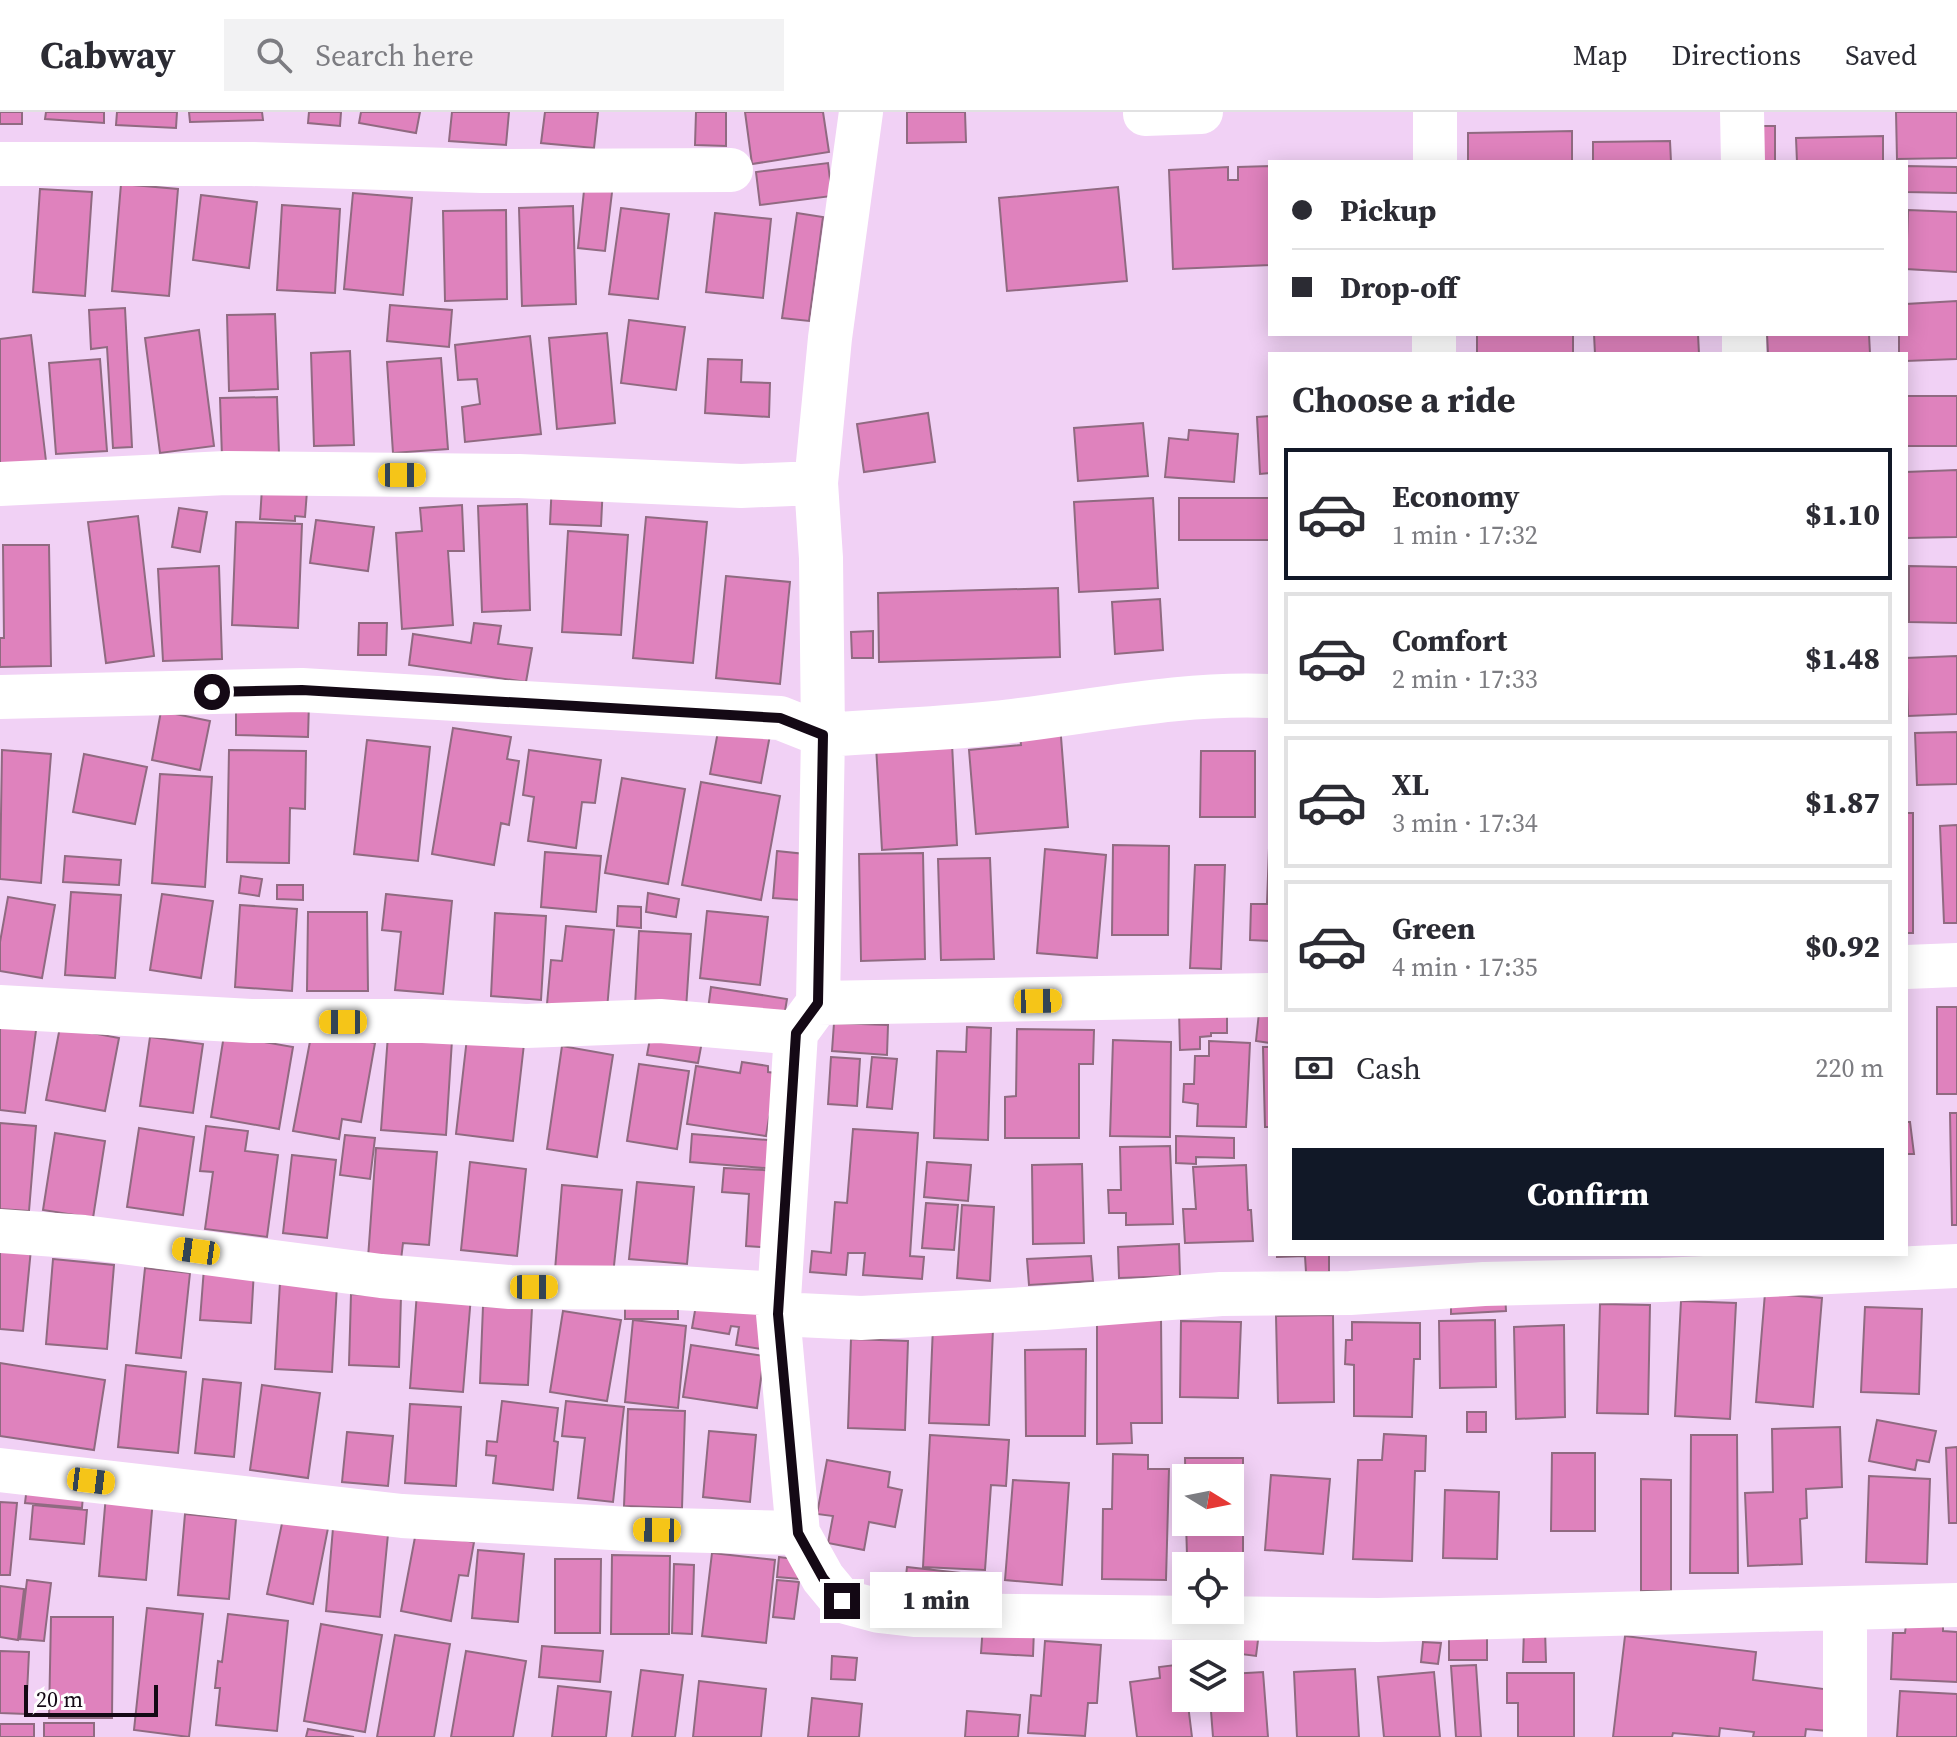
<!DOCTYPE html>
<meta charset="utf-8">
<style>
body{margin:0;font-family:"Source Serif 4",serif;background:#f2f2f3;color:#2b2b33;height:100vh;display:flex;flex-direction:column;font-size:30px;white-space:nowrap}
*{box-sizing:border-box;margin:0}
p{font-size:26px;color:#7c7c81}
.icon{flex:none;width:44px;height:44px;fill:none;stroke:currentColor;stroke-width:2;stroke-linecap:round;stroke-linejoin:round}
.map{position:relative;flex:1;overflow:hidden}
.panel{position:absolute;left:1268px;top:240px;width:640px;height:904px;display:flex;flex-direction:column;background:#fff;border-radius:0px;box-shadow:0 4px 20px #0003}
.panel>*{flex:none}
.top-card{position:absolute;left:1268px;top:48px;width:640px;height:176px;border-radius:0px;box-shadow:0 4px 20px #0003;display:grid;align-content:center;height:176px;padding:0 24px;background:#fff}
.needle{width:52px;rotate:100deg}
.tools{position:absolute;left:1172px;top:1352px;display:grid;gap:16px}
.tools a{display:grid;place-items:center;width:72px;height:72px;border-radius:0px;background:#fff;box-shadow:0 4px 20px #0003;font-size:40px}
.scale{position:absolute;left:24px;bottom:20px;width:134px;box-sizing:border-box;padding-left:8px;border:4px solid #140915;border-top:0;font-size:22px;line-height:28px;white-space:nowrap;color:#140915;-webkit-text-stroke:6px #fefefe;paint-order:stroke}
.end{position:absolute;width:36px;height:36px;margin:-18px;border:10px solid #140915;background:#fff;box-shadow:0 0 0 4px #fff}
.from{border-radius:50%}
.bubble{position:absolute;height:56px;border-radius:0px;background:#fff;box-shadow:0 4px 20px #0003;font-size:26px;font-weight:800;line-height:56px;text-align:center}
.car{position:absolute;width:24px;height:48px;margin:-24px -12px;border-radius:10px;box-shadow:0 0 6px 2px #0007;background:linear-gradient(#f5c518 24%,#345 0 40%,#f5c518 0 76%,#345 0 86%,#f5c518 0)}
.top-card b{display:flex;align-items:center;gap:28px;height:76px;font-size:30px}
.top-card b+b{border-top:2px solid #e1e1e2}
.top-card i{width:20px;height:20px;background:#2b2b33}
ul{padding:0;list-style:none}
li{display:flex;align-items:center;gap:24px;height:132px;margin:0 16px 12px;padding:0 8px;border:4px solid #e1e1e2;border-radius:0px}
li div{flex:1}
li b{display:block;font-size:30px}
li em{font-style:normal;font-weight:800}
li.selected{border-color:#111827}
li>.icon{width:72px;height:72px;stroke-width:1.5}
h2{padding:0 24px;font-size:36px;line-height:96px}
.pay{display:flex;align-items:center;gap:20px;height:88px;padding:0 24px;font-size:30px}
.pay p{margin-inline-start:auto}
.primary-button{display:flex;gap:16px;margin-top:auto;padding:16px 24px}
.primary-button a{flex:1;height:92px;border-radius:0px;background:#111827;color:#fff;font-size:32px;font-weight:800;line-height:92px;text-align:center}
header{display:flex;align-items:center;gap:48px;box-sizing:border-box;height:112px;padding:0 40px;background:#fff;border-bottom:2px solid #e1e1e2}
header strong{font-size:38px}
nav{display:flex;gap:44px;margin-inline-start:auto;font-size:28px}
.search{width:560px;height:72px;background:#f2f2f3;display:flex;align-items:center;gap:20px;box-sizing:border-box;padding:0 28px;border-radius:0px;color:#7c7c81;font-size:30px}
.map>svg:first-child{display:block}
.building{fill:#df82bd;stroke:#906a81;stroke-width:2}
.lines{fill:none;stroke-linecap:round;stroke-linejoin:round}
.minor{stroke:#fff;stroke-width:44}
.route{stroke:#140915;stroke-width:10}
</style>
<header>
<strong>Cabway</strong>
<div class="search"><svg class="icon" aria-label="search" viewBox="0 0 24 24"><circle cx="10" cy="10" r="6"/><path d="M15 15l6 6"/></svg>Search here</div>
<nav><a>Map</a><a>Directions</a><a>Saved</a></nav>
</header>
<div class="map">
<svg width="1957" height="1625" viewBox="0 0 1957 1625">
<rect width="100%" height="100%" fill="#f1d1f5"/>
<!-- building -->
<path class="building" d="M0 0H22V12H0Z
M46 0H104V11L45 7Z
M117 0H177L176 16 116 13Z
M189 0H262L263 8 190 10Z
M309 0H341L340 14 308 11Z
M361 0H420L416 21 359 11Z
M452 0H509L506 33 449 29Z
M545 0H598L594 36 541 31Z
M696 0H726V34L695 33Z
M745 0H823L829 40 752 52Z
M907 0H965L966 30 907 31Z
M1896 0H1957V46L1897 47Z
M1753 14H1775V50H1753Z
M1572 19V50H1468V21Z
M1883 24V50H1797L1796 26Z
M1670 29 1671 50H1593V30Z
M828 51 832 84 760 93 756 60Z
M1270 54V153L1173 157 1169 58 1228 55V68H1238V55Z
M1906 54 1957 55V81L1906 80Z
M585 69 613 72 605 139 578 136Z
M121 72 178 77 169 184 112 179Z
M1118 75 1127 169 1007 179 999 86Z
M40 77 92 80 85 184 33 180Z
M353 81 412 86 403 183 344 177Z
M201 83 257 90 249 156 193 148Z
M282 93 340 97 335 181 277 178Z
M573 94 576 192 522 194 519 96Z
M621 96 669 102 658 187 609 182Z
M506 98 507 187 445 189 443 99Z
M1908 98 1957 100V160L1906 157Z
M715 101 771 107 763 186 706 180Z
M797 101 823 105 809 209 782 206Z
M1957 189V247L1906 249V242H1899V222H1906V192Z
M390 193 452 198 449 235 387 229Z
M125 196 132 335 113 336 107 235 91 237 89 198Z
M275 202 278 277 229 279 227 203Z
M629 208 685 215 676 278 621 271Z
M199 218 214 334 160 341 145 226Z
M607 221 615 311 557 317 549 226Z
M1477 222H1573V242H1477Z
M1594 222H1698L1699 242H1595Z
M1767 222H1869L1870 242H1768Z
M31 223 46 349 0 354V227Z
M530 224 541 322 465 330 462 295 480 292 477 267 458 268 455 233Z
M350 239 354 333 314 334 311 241Z
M441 246 448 337 393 341 387 250Z
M100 247 107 339 56 342 49 251Z
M708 247 742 248 741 270 770 271 769 305 705 301Z
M1906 284H1957V334H1906Z
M277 285 279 342 222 345 220 286Z
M928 301 935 350 864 360 857 312Z
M1270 304V361L1260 362 1257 305Z
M1143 311 1148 364 1078 369 1074 316Z
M1189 318 1238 322 1234 370 1165 365 1169 326 1188 328Z
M1957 358V425L1906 426V360Z
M552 370 603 372 601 414 550 412Z
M262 376 307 379 305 405 295 404V409L260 407Z
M1153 386 1158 476 1079 480 1074 390Z
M1179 386H1270V428H1179Z
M527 392 530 498 482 500 478 394Z
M462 393 464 439H448L453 513 402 517 396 421 422 419 420 396Z
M179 396 207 400 200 440 172 435Z
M138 404 154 544 106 551 88 410Z
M646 405 707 410 693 551 633 546Z
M316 408 374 415 368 459 310 451Z
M236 410 302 412 298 516 232 513Z
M568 419 628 423 621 523 562 520Z
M3 433H49L51 554 0 555V526H4Z
M219 454 222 547 163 549 158 457Z
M1909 454 1957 455V511L1909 510Z
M726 464 790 470 780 572 716 566Z
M1058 476 1060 545 879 550 878 481Z
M1160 487 1163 538 1115 542 1112 490Z
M359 511H387L386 543H358Z
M474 511 501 514 498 532 532 536 526 570 409 553 413 522 471 531Z
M873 519V546H852L851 520Z
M1957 544V602L1908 604 1906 546Z
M236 589 309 590 308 625 236 623Z
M161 599 210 609 200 658 152 648Z
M951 611 957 733 882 738 875 616Z
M1060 612 1068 715 976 722 969 638 1021 633 1019 615Z
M719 614 770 623 761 671 710 662Z
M453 616 511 625 507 647 519 649 509 713 501 711 494 753 432 742Z
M1957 620V672L1917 673 1915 621Z
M367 628 430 635 418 749 354 742Z
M2 638 51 642 41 771 0 767Z
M229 638 306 639 305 697 290 696 289 751 227 750Z
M529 638 601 648 595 691 582 690 576 736 528 729 534 685 523 683Z
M1201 639H1255V705H1200Z
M84 642 147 655 135 712 73 700Z
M160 662 212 665 205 775 152 771Z
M622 666 685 677 668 772 605 761Z
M701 670 780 684 761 788 682 773Z
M1906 701H1913V821H1906Z
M1957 713V811H1944L1940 714Z
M1113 733 1169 734 1168 823H1112Z
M1269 736 1270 829 1250 828 1251 792H1267Z
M1045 737 1106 743 1097 846 1037 841Z
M777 739 805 742 800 788 773 786Z
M545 740 601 744 596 800 541 795Z
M923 741 925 847 861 849 859 742Z
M65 744 121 748 119 773 63 770Z
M990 746 994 847 941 848 938 747Z
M1195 753H1225L1221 857 1190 856Z
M241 764 262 767 259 784 239 781Z
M277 773H303V788L277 787Z
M71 780 121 783 115 866 65 863Z
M648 781 679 787 676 805 646 800Z
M162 782 213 789 201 866 150 858Z
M386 782 452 789 443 882 395 878 401 820 382 818Z
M8 785 55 793 42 866 0 859V830Z
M240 793 297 797 292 879 235 875Z
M618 794 641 795V816L617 814Z
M707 799 768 805 760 873 700 866Z
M308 800H367L368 879H307Z
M495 801 546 804 541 888 491 884Z
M566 814 614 818 607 897 547 892 551 848 562 849Z
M639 819 691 822 686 897 635 894Z
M711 875 787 887 782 917 707 905Z
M1227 891V921H1211V924L1200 925V937L1180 938 1179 898Z
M1260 891 1270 892V931L1256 929Z
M1937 895H1957V982H1937Z
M0 907 37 911 25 1001 0 998Z
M834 911 888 913 887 943 832 939Z
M60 915 119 926 105 999 46 988Z
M967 915 991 916 988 1028 934 1026 937 939 966 940Z
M652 916 703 924 698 951 647 943Z
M1017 917 1094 918 1093 952H1079V1026H1005V985L1016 984Z
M312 919 375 931 361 1010 342 1007 339 1027 293 1019Z
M224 923 293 935 279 1017 211 1005Z
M388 923 452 928 446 1023 381 1018Z
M150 925 203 932 193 1001 140 994Z
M467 926 524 932 513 1029 456 1022Z
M1113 928 1171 930 1170 1025 1110 1024Z
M1209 929 1250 931 1246 1015 1197 1014 1198 992 1183 990 1184 972H1194L1195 944H1209Z
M562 934 613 943 597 1045 547 1037Z
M1263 935H1270V1015H1265Z
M831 945 860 947 857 994 828 992Z
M872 945 897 947 892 997 867 995Z
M742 950 768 954V960L784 962 769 1006 766 1024 687 1012 696 954 740 961Z
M639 952 689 959 677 1037 627 1029Z
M1950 1001H1957V1113H1952Z
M1906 1010H1910L1914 1042H1906Z
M0 1011 36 1014 29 1099 0 1097Z
M206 1014 248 1019 245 1039 278 1043 267 1125 205 1117 213 1060 200 1059Z
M139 1016 194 1025 183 1103 127 1095Z
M853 1017 918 1021 910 1144 924 1145 922 1167 863 1163 865 1141H848L846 1163 810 1160 812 1139 831 1141 835 1090 847 1091Z
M55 1021 105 1029 93 1106 43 1098Z
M692 1022 781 1029 778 1057 690 1050Z
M345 1023 375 1026 370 1067 340 1063Z
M1176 1024 1234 1026V1046L1196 1045V1052L1176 1051Z
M1170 1034 1173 1112 1126 1113V1101H1109L1108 1078H1121L1120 1035Z
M376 1036 437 1040 429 1133 403 1131 401 1148 368 1146Z
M292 1043 336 1048 327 1126 283 1121Z
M470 1050 526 1057 517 1144 461 1138Z
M927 1050 971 1053 968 1089 924 1085Z
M1082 1052 1084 1131 1033 1132 1032 1053Z
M1246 1053 1248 1098H1251L1253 1129 1185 1131 1183 1097H1196L1193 1055Z
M724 1056 781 1059 777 1136 746 1134 749 1082 722 1080Z
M637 1070 694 1075 687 1152 629 1147Z
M562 1073 622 1078 613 1163 555 1158Z
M926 1091 958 1093 954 1138 922 1136Z
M962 1093 994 1095 990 1169 957 1166Z
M1179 1132 1180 1164 1119 1166 1118 1135Z
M0 1134 31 1137 23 1219 0 1217Z
M1277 1142H1329V1160H1306L1305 1144 1277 1145Z
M1091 1144 1093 1169 1029 1173 1027 1147Z
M53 1147 114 1153 107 1237 46 1232Z
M145 1156 190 1161 181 1246 136 1241Z
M204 1156 254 1158 251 1211 200 1208Z
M280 1170 337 1173 332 1260 275 1257Z
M417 1180 471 1184 463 1280 410 1276Z
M1505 1180 1506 1199 1451 1202V1182Z
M1765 1181 1822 1186 1813 1295 1756 1290Z
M351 1182 401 1184 399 1255 349 1253Z
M678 1183V1207H625V1184Z
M1681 1189 1736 1191 1730 1307 1675 1304Z
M1600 1192 1650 1193 1648 1302 1597 1301Z
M696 1193 774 1195 767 1238 736 1233 739 1215 731 1214 729 1222 692 1216Z
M483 1194 532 1196 528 1273 480 1271Z
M1865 1195 1922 1197 1919 1282 1861 1280Z
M563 1199 621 1208 607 1289 550 1280Z
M1333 1203 1334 1290 1278 1291 1276 1204Z
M1097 1206H1161L1162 1311H1131L1132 1331 1097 1332Z
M633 1208 686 1214 678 1296 625 1290Z
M1495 1208 1496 1275 1440 1276 1439 1209Z
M1181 1209 1241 1210 1238 1286 1180 1285Z
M1352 1210 1420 1211V1247H1414L1412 1305 1354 1304V1253L1345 1252 1346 1228H1352Z
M1564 1213 1565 1305 1516 1307 1514 1215Z
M933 1214 993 1217 989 1313 929 1311Z
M851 1227 908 1229 905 1318 848 1316Z
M691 1233 764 1244 757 1296 683 1285Z
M1086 1237 1085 1324H1026L1025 1238Z
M0 1251 105 1268 94 1338 0 1324Z
M126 1253 186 1260 178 1341 118 1335Z
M203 1267 241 1271 234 1345 195 1341Z
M262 1273 320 1281 308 1366 250 1358Z
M502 1289 558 1296 554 1329 558 1330 553 1378 493 1371 496 1344 486 1343 487 1329 497 1330Z
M566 1289 624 1295 613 1390 578 1386 585 1326 562 1324Z
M410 1292 461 1295 456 1374 405 1371Z
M628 1297 685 1299 682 1396 624 1394Z
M1467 1300H1486V1320H1467Z
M1877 1308 1936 1319 1929 1350 1917 1348 1915 1358 1869 1349Z
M1840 1315 1842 1375 1806 1377 1807 1406 1800 1407 1802 1452 1748 1454 1745 1381 1773 1380 1772 1317Z
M709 1319 756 1323 750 1390 703 1385Z
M347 1320 393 1324 388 1374 342 1370Z
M1384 1322 1426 1324 1425 1359H1415L1412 1449 1353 1447 1358 1348H1382Z
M930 1323 1009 1328 1006 1374 991 1373 985 1458 923 1455Z
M1691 1323H1737L1738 1461H1690Z
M1957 1335V1411H1949L1946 1336Z
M1552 1341H1595V1419H1551Z
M1113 1342 1148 1343V1357H1169L1166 1468 1102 1467 1103 1397H1112Z
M1185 1346H1243V1442L1187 1443 1186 1410H1230V1366H1186V1389Z
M827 1348 890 1360 888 1375 902 1378 895 1415 869 1410 864 1438 828 1431 833 1404 817 1402Z
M1271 1363 1330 1367 1323 1442 1265 1438Z
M1869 1364 1930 1367 1927 1452 1866 1450Z
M28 1366 84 1371 82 1396 25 1391Z
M1641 1367 1671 1368V1479H1641Z
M1013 1368 1069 1371 1062 1473 1005 1468Z
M1445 1378 1499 1380 1497 1447 1443 1446Z
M106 1383 153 1387 146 1468 99 1464Z
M0 1390 17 1391 10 1463H0Z
M33 1393 87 1398 84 1432 30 1427Z
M185 1402 236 1407 229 1487 178 1483Z
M284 1402 329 1411 313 1492 267 1482Z
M333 1416 388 1422 380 1505 326 1499Z
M416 1420 474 1430 468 1464 459 1463 451 1509 401 1499Z
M478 1438 524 1442 518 1510 472 1506Z
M712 1441 775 1448 766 1531 702 1524Z
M612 1443 670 1444 669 1522H611Z
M779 1445 802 1448 800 1467 777 1465Z
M555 1447H601L600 1521H555Z
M674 1452 694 1453 692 1522 672 1521Z
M907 1455 978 1463 975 1490 904 1482Z
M27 1468 51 1471 44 1529 20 1527Z
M777 1468 799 1470 794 1507 773 1505Z
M0 1474 24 1477 18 1528 0 1525Z
M147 1496 203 1502 189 1625 134 1618Z
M228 1502 288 1509 277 1619 216 1613 220 1576H215L218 1549 222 1550Z
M51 1505H113L112 1606H49Z
M321 1512 382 1523 365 1620 304 1609Z
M1906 1512 1943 1513V1519L1957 1520V1570L1891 1567 1893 1521H1905Z
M983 1513 1034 1517 1033 1544 981 1541Z
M1227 1516 1259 1520 1256 1544 1225 1540Z
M1524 1517H1545L1546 1550H1523Z
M1487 1520V1548H1449V1521Z
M395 1523 450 1532 434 1625H377Z
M1625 1524 1756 1540 1753 1568 1832 1578 1827 1619 1806 1617 1805 1625H1753L1754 1620 1720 1616 1719 1625 1673 1621 1672 1625H1613Z
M1045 1529 1101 1533 1097 1591H1088L1085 1624 1028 1621 1031 1583 1041 1584Z
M1423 1530 1441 1531 1438 1552 1421 1550Z
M542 1534 603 1539 600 1570 539 1565Z
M0 1539 29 1540 26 1602 0 1601Z
M466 1539 526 1549 513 1625H451Z
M832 1544 857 1546 855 1568 831 1567Z
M1183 1552 1192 1625H1137L1130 1570 1160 1566 1159 1555Z
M1476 1553 1481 1625H1456L1451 1554Z
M1355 1557 1359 1625H1297L1294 1560Z
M641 1558 683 1563 675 1625H632Z
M1263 1560 1268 1625H1213L1210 1586H1230V1562Z
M1434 1560 1440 1625H1384L1378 1565Z
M1507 1561H1574V1625H1518V1591H1507Z
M699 1569 766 1577 761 1625H693Z
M558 1574 611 1580 606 1625H552Z
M1900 1579 1957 1582V1625H1897Z
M812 1586 862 1592 859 1625H808Z
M967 1599 1020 1603 1018 1625H965Z
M44 1611H94V1625H44Z
M0 1612H34V1625H0Z
M308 1617 354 1625H306Z"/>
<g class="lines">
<!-- minor -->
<path class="minor" d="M861 0 830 226 816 371 821 446 823 623C881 619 938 617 995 611 1087 601 1177 580 1270 584
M1742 0 1743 50
M1145 2 1201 0
M1435 50V0
M0 52H252L482 59 731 58
M1744 222V242
M1434 242V222
M0 372 226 361 519 364 741 374 816 371
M0 585 302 578 780 606 823 623 818 891 796 921 778 1202 798 1421 823 1466 842 1489 879 1499 914 1503 1378 1508 1957 1493
M1906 855 1957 853
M818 891 1270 883
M0 895 251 909H423L526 914 660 909 796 921
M0 1119 84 1125 381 1164 510 1175 679 1176 779 1182
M778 1202 861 1206 1044 1196 1221 1182 1350 1181 1484 1172 1662 1168 1957 1154
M0 1358 402 1404 629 1417 798 1421
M1845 1625V1497"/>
</g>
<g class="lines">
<!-- route -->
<path class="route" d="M212 580 302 578 780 606 823 623 818 891 796 921 778 1202 798 1421 823 1466 842 1489"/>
</g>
</svg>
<div class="tools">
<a><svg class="needle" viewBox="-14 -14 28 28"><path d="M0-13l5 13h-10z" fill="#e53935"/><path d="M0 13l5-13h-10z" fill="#7c7c81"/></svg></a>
<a><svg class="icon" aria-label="locate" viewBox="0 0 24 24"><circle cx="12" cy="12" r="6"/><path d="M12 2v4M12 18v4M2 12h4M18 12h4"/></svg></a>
<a><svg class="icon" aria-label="layers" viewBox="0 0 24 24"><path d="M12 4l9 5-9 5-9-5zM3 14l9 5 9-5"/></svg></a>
</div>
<div class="scale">20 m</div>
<i class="end from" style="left:212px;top:580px"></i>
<i class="end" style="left:842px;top:1489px"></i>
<div class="bubble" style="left:870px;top:1460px;width:132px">1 min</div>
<i class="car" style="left:402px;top:363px;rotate:90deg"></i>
<i class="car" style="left:1038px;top:889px;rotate:89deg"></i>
<i class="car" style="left:343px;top:910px;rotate:270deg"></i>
<i class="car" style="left:196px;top:1139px;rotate:278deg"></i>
<i class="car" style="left:534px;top:1175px;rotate:90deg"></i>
<i class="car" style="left:91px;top:1369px;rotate:97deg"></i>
<i class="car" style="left:657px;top:1418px;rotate:271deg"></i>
<div class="top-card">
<b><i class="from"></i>Pickup</b>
<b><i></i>Drop-off</b>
</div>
<section class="panel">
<h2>Choose a ride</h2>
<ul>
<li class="selected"><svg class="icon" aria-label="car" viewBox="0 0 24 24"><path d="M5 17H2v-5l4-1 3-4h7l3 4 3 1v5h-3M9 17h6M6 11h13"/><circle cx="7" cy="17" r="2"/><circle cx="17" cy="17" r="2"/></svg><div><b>Economy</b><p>1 min · 17:32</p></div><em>$1.10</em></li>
<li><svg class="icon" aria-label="car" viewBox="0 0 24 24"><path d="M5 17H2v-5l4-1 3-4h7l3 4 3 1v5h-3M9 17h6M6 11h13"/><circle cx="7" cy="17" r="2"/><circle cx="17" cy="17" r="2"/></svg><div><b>Comfort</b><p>2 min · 17:33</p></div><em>$1.48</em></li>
<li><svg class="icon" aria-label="car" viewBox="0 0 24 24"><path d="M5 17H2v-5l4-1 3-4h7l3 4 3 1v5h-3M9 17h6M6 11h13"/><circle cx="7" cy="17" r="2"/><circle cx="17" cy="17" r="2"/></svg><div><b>XL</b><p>3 min · 17:34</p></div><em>$1.87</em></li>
<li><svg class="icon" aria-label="car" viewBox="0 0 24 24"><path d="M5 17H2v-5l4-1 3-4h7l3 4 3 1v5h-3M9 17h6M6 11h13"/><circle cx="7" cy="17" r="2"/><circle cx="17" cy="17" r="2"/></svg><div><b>Green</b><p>4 min · 17:35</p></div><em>$0.92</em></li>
</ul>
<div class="pay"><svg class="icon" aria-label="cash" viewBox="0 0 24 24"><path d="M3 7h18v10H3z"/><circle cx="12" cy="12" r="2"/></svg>Cash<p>220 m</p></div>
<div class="primary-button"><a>Confirm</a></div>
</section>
</div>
